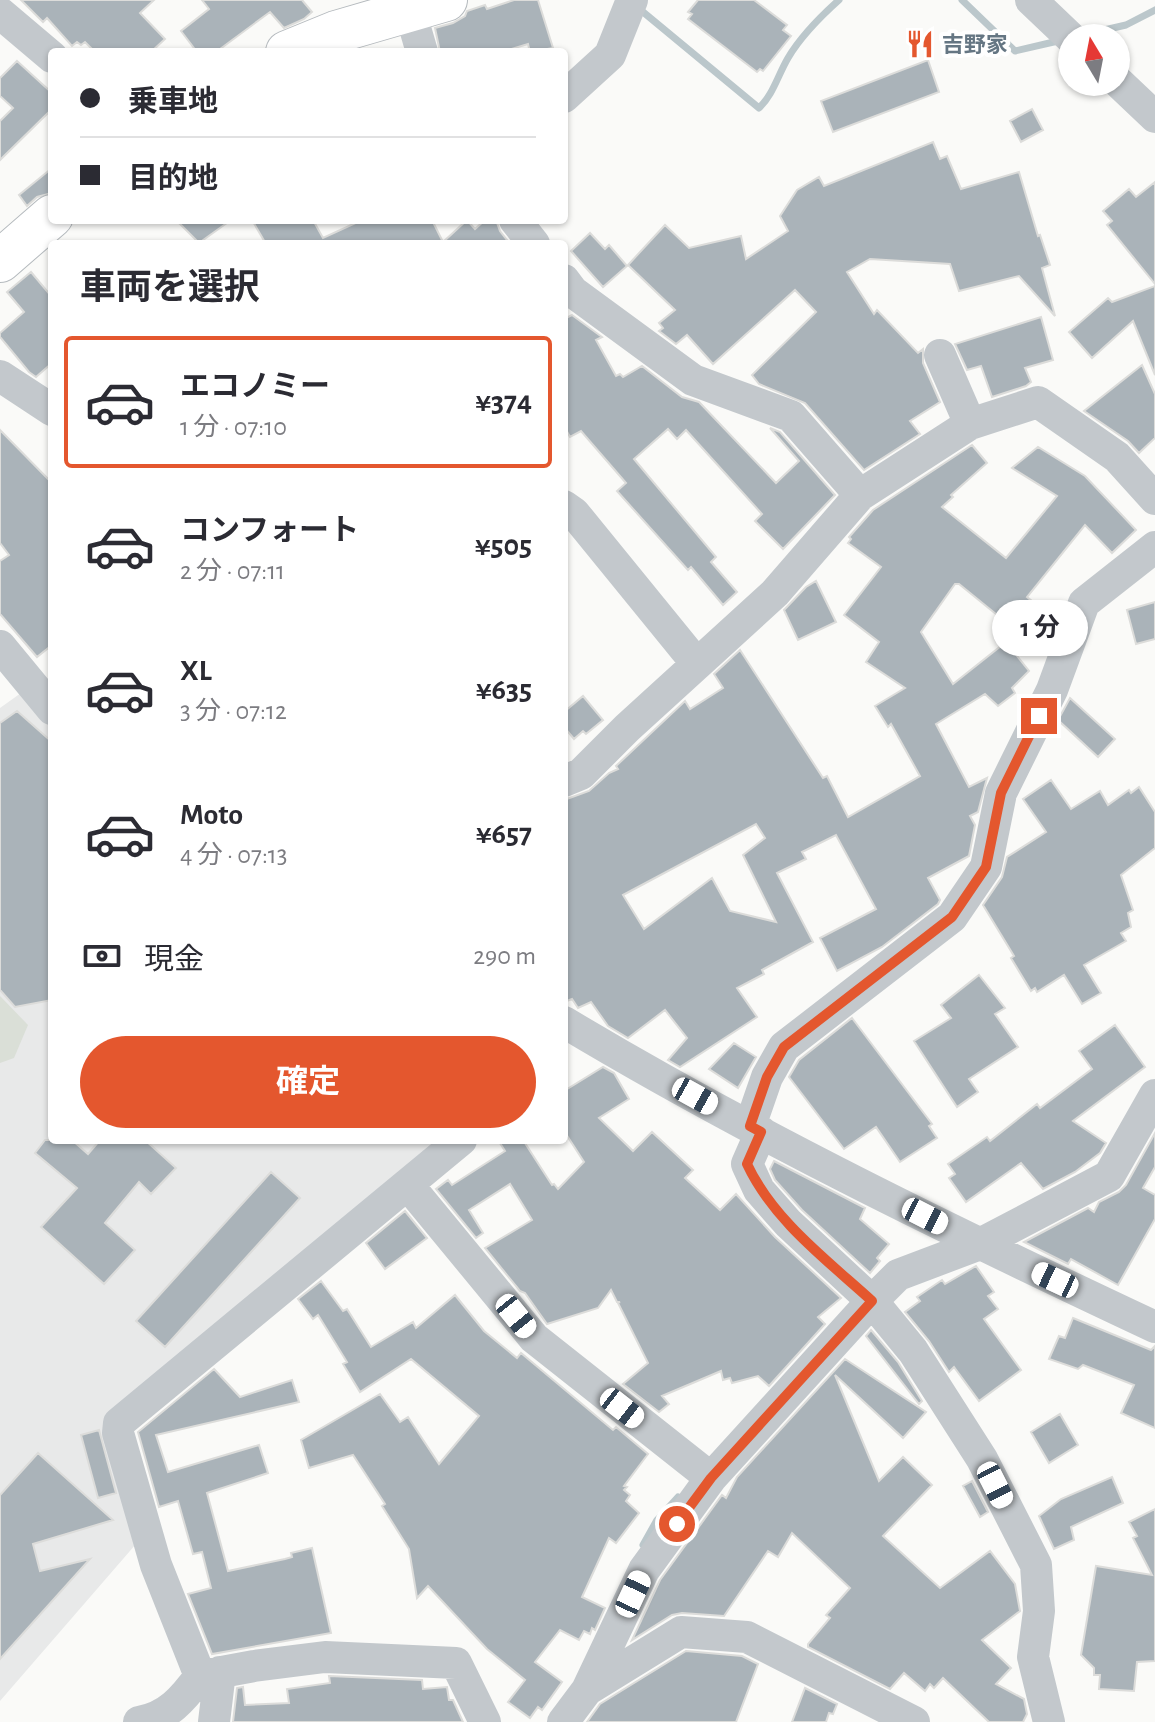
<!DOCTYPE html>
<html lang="ja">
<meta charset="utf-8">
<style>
body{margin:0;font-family:"Alegreya Sans","Noto Sans JP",sans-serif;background:#f2f2f3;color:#2b2b33;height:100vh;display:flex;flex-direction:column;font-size:30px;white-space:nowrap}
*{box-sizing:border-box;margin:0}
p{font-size:26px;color:#7c7c81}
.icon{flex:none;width:44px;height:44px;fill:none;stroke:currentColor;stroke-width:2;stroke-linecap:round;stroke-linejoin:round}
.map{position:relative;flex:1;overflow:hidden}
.sheet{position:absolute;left:48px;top:240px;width:520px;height:904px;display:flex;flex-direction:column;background:#fff;border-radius:8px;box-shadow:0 2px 6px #0004}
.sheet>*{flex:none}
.hud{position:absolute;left:48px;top:48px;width:520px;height:176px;border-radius:8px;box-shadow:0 2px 6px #0004;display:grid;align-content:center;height:176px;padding:0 32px;background:#fff}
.needle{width:52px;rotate:350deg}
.tools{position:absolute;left:1058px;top:24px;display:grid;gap:16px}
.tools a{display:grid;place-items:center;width:72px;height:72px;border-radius:50%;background:#fff;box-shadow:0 2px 6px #0004;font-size:40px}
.end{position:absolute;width:36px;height:36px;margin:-18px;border:10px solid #e4572e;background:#fff;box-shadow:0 0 0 4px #fff}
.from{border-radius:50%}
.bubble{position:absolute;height:56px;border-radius:28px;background:#fff;box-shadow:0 2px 6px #0004;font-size:26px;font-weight:700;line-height:56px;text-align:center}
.car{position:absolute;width:24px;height:48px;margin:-24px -12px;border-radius:10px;box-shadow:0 0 6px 2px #0007;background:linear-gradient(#fff 24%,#345 0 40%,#fff 0 76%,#345 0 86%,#fff 0)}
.hud b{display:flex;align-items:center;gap:28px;height:76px;font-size:30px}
.hud b+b{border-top:2px solid #e1e1e2}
.hud i{width:20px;height:20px;background:#2b2b33}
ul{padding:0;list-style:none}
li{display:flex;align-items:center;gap:24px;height:132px;margin:0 16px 12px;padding:0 16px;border:4px solid transparent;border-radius:8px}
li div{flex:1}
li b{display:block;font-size:30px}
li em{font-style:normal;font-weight:700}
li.current{border-color:#e4572e}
li>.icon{width:72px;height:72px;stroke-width:1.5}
h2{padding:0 32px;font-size:36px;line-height:96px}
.pay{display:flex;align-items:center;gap:20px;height:88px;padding:0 32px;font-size:30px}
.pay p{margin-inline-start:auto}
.button{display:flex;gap:16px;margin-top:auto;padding:16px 32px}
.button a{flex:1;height:92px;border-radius:48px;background:#e4572e;color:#fff;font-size:32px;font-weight:700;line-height:92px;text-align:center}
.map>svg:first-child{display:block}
.built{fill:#e8e9e9}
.green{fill:#dadfd7}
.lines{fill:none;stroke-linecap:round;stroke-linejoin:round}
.stream{stroke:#bbc7cb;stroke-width:7}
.building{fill:#aab3b9;stroke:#dcdcda;stroke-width:2;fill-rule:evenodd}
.major-casing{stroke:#b5babe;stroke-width:44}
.minor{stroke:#c3c8cc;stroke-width:32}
.major{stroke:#fff;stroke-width:42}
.route{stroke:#e4572e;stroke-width:10}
.labels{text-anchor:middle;stroke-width:8;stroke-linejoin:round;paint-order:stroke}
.poi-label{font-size:22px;font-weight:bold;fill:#657683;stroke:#fff;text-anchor:start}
</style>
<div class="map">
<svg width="1155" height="1722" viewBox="0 0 1155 1722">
<rect width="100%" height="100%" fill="#fafaf8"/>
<!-- built -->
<path class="built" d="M21 693 52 720V1140H447L107 1417 136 1544 0 1701V708Z"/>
<!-- green -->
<path class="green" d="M0 996 28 1025 14 1058 0 1063Z"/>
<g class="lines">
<!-- stream -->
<path class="stream" d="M962 0 1015 51 1058 41
M637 7 759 108C773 95 778 75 788 58 801 36 820 17 839 0
M1078 36 1126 25 1155 10
M643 1545 657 1520 678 1497"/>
</g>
<!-- building -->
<path class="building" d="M21 0H154L140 13 165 39 151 52H95L85 42 81 45 77 42 72 46 47 18 43 22Z
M202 0H302L312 12 304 19 284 28 270 12 216 52H197L181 31 209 9Z
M514 0H538L553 48 530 52 528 44 501 52H440L435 28 453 23 465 16 467 11 485 5 487 9Z
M698 0H754L787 25 783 30 791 36 763 71 760 69 757 72 688 19 692 14 688 12Z
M928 60 939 92 833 132 821 101Z
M17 61 52 93V109L0 160V121L13 108 0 96V78Z
M1032 109 1043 130 1021 142 1010 121Z
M933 142 940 159 947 156 961 189 1019 172 1038 236 1040 235 1050 265 1042 268 1055 316 1019 276 959 291 950 264 870 259 847 272 874 314 877 310 918 353 923 349V363L940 402 910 421 920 434 864 470 805 403 759 384 752 375 816 312 795 290 713 364 687 335 676 344 659 331 663 328 659 323 675 310 628 265 665 225 689 248 741 236 746 259 788 231 780 216 797 190 819 177 824 186Z
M52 168V193L37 197 27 206 19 195Z
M1155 182V284L1107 225 1112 221 1103 211 1129 189 1136 197Z
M176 220H231L199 243Z
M252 220H313L323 238 362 220H432L443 242 467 220 475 229 485 220H496L500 231 510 244H266Z
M590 233 605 249 609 245 627 266 603 287 571 251Z
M31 272 52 297V363L36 377 29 372 0 337V333L24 312 7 292Z
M1155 286V375L1133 321 1092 358 1069 332 1108 298 1112 302Z
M572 315 602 337 596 340 616 376 620 374 623 377 642 366 682 397 699 402 776 483 799 461 770 428 780 432 835 495 783 549 755 521 762 514 686 430 677 439 668 429 634 459 716 557 711 562 737 592 723 605 691 567 688 570 617 491 626 483 581 431 570 437 564 426V319Z
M1041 317 1053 360 1025 368 1031 382 1026 386 992 397 981 366 967 370 955 344Z
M1142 365 1155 394V438L1139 453 1128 441 1084 411Z
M0 430 52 483V645L37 657 0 614V561L9 555 0 543Z
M972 445 987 463 951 495 953 497 942 507 1006 558 1057 496 1012 468 1038 447 1085 476 1136 530 1112 553 1085 525 1027 597 1043 610 1023 636 959 584H955L921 632 953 684 1006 642 1029 671 1012 688 1015 693 998 706 985 694 936 724 969 787 987 778 978 812 970 816 975 825 969 856 928 878 940 900 938 904 882 947 837 971 820 938 876 909 836 835 802 852 806 859 777 873 813 942 762 970 764 974 737 988 757 1017 680 1067 668 1060 687 1038 665 1010 628 1038 608 1026 591 1002 578 1008 572 999 564 1002V800L589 791 609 773 618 769 616 766 685 701 690 709 723 688 714 674 740 650 823 778 827 776 848 817 920 776 891 724 888 727 875 706 905 688 866 662 879 642 844 615 881 567 848 543 851 539 849 537 873 510ZM756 824 765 838 743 855 776 922 730 911 712 878 644 929 623 895Z
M816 581 836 622 798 640 784 610 806 587Z
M1155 602V639L1136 644 1127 610Z
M583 696 603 720 586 734 583 731 574 739 564 727V712Z
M1070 698 1115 739 1098 757 1058 720Z
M17 711 52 742V1000L15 1007 0 990V723Z
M1051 780 1071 809 1100 791 1108 805 1129 790 1131 793 1139 787 1155 812V848L1121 875 1133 910 1128 913 1131 927 1121 933 1126 941 1084 965 1101 993 1082 1004 1064 975 1037 992 1035 988 1031 991 1011 958 1014 956 983 905 1002 877 1007 857 1046 832 1023 799Z
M979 975 1005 1008 995 1014 1018 1047 969 1079 978 1092 957 1107 914 1041 951 1018 941 1005Z
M852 1018 932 1124 929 1126 937 1138 900 1162 876 1127 844 1149 789 1077 799 1060Z
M1115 1025 1145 1067 1073 1121 1106 1143 1100 1153 1075 1172 1043 1189 1021 1163 966 1202 949 1178 955 1174 948 1164 987 1137 990 1141 1037 1104 1040 1108 1092 1069 1079 1051Z
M734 1043 756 1057 738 1088 709 1069Z
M603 1067 614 1073 629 1099 599 1118 633 1151 652 1132 693 1170 685 1178 720 1210 736 1194 775 1237 841 1298 818 1317 825 1324 769 1386 758 1376 732 1383 730 1378 723 1380 721 1371 662 1396 669 1404 659 1412 623 1384 648 1363 618 1303 620 1302H617L611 1290 598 1308 547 1324 525 1293 520 1291 485 1248 532 1220 510 1184 469 1210 483 1233 476 1238 436 1189 448 1180 452 1185 505 1151 498 1140H523L552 1185 554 1184 558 1189 584 1162 564 1131V1091Z
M1155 1133V1167L1143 1188 1155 1195V1219L1118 1285 1071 1259 1068 1264 1024 1242 1088 1208 1094 1212 1099 1202 1119 1192 1126 1185Z
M45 1140H72L88 1154 100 1140H145L176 1168 151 1194 139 1182 105 1223 135 1250 104 1284 41 1227 77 1188 35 1153Z
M774 1161 865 1208 860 1219 889 1244 877 1258 880 1261 870 1273 802 1210 775 1180 770 1169Z
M271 1172 300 1198 165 1347 136 1321Z
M405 1211 427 1238 385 1269 366 1243Z
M976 1266 994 1292 988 1296 998 1309 984 1319 1021 1370 979 1401 954 1367 949 1372 929 1341 905 1312 920 1301 917 1297 942 1280 945 1284Z
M321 1281 343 1311 347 1309 371 1347 413 1322 416 1328 455 1295 484 1331 517 1358 521 1353 613 1430 616 1427 648 1454 624 1486 627 1487 624 1490 630 1495 626 1501 639 1513 616 1543 609 1538 582 1597 605 1608 595 1630 592 1628 590 1634 584 1631 579 1640 560 1630 535 1662 562 1682 542 1710 538 1707 530 1718 508 1702 525 1680 487 1649 428 1586 417 1598 409 1549 382 1506 385 1504 353 1455 309 1468 301 1440 380 1394 400 1422 408 1417 439 1464 479 1416 411 1359 360 1392 343 1364 347 1362 318 1315 313 1319 298 1299Z
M1073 1318 1151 1350 1155 1346V1428L1121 1413 1134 1385 1083 1365 1078 1369 1049 1359 1059 1336 1065 1338Z
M871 1330 898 1362 922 1401 919 1404 866 1336Z
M845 1359 926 1412 903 1438 835 1375 879 1481 903 1457 932 1485 883 1536 940 1588 990 1551 1015 1584 1020 1611 982 1640 1011 1668 996 1684 1024 1699 1027 1714 1023 1722H989L943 1678 934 1688 930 1684 925 1691 904 1673 890 1689 808 1647V1644L830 1618 826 1615 850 1588 792 1533 778 1557 768 1551 724 1616 682 1613 672 1615 632 1640 660 1580 722 1495 726 1498 737 1477Z
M214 1369 240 1397 292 1380 299 1402 156 1435 168 1472 259 1445 268 1473 207 1493 228 1571 285 1559 292 1557 291 1553 312 1548 331 1633 212 1654 188 1594 211 1588 202 1552 193 1554 178 1501 159 1507 138 1432Z
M1060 1414 1078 1445 1049 1463 1031 1432Z
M99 1430 116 1493 98 1498 81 1435Z
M38 1453 113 1520 33 1544 40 1571 90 1559 0 1659V1495Z
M1112 1477 1123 1503 1071 1527 1074 1540 1054 1549 1039 1516 1061 1499Z
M972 1481 988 1512 980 1517 963 1486Z
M1155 1509V1661L1137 1662 1134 1691 1099 1689 1100 1675H1094V1668L1081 1655 1096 1566 1152 1575 1133 1538 1137 1536 1129 1522Z
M686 1651 742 1656 758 1664 736 1722H587L600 1704Z
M329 1676 422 1680 423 1689 447 1687 449 1700H453L463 1722H233L237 1688 243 1687 245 1705 289 1703 287 1689 330 1683Z
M805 1688 837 1704 833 1714 829 1713 826 1722H792Z"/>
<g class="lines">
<defs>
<path id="major" d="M287 52 336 32 446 0
M0 261 52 216"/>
</defs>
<!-- major casing -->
<use href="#major" class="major-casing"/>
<!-- minor -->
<path class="minor" d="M1031 0 1072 39
M410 11 422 52
M0 13 52 57
M1116 80 1155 117
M564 97 610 55 632 0
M515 220 534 244
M564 280 573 292 693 380 791 416 860 495 970 424
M940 355 970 424 1038 402 1117 457 1155 499
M0 376 52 410
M564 506 574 513 697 664
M0 646 52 709
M564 781 581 774 627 728 775 593 860 495
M564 1022C754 1136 955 1233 1155 1327
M750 1126 767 1077 784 1047 952 917 986 867 1001 793 1052 690 1084 603 1155 547
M761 1132 747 1164 759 1190 788 1223 872 1301 913 1351 982 1459 1036 1565 1039 1611 1033 1657 1049 1722
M408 1185 534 1338 711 1478
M200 1676 254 1666 325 1657 456 1663 485 1722
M587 1690 681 1632 747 1637 914 1722
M139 1722C168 1717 183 1699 200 1676L156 1565 118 1433 119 1423 461 1140
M214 1722 220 1672
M563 1722 587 1690 644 1570 711 1478 872 1301 898 1275 980 1244 1109 1176 1155 1095"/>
<!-- major -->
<use href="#major" class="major"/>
</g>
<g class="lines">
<!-- route -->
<path class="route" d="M677 1524 711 1478 872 1301C827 1260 773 1220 747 1164L761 1132 750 1126 767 1077 784 1047 952 917 986 867 1001 793 1039 716"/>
</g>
<!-- icons -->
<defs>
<symbol id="restaurant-bare" viewBox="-9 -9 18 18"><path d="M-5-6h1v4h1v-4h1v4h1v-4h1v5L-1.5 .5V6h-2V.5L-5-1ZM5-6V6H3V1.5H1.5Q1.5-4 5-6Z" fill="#e4572e" stroke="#fff" stroke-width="2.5" paint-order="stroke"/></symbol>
</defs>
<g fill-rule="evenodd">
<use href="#restaurant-bare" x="900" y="24" width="40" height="40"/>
</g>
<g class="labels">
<!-- poi labels -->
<g class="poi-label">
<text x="942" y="52">吉野家</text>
</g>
</g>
</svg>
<div class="tools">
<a><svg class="needle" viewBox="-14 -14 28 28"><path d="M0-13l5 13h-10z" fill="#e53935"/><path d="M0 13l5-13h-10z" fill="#7c7c81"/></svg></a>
</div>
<i class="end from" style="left:677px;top:1524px"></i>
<i class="end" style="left:1039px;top:716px"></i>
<div class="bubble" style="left:992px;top:600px;width:96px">1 分</div>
<i class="car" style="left:695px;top:1096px;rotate:119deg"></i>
<i class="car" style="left:925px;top:1216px;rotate:117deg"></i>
<i class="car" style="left:1055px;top:1280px;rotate:295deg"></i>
<i class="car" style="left:516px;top:1316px;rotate:141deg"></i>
<i class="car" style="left:622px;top:1408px;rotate:128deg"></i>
<i class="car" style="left:995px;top:1485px;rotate:153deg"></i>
<i class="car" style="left:633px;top:1594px;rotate:25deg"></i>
<div class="hud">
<b><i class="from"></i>乗車地</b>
<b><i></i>目的地</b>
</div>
<section class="sheet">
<h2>車両を選択</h2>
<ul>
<li class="current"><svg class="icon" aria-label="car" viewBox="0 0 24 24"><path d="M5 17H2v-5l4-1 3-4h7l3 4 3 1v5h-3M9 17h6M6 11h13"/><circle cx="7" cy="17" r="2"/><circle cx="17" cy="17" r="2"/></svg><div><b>エコノミー</b><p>1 分 · 07:10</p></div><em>¥374</em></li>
<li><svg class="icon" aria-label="car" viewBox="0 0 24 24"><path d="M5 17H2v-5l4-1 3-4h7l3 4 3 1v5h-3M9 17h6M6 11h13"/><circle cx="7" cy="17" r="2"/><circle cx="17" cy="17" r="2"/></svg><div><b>コンフォート</b><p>2 分 · 07:11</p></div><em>¥505</em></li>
<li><svg class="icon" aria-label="car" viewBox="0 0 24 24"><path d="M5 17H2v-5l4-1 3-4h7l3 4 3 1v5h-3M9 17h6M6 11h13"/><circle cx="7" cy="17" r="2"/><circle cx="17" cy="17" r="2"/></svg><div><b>XL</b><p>3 分 · 07:12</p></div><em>¥635</em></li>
<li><svg class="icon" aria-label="car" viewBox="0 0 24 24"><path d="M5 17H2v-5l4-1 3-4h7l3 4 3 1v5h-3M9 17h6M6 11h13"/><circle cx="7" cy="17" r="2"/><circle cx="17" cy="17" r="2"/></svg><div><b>Moto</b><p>4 分 · 07:13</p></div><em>¥657</em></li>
</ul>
<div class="pay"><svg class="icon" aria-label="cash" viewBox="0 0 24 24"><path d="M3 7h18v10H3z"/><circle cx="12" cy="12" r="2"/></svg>現金<p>290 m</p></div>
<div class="button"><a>確定</a></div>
</section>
</div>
